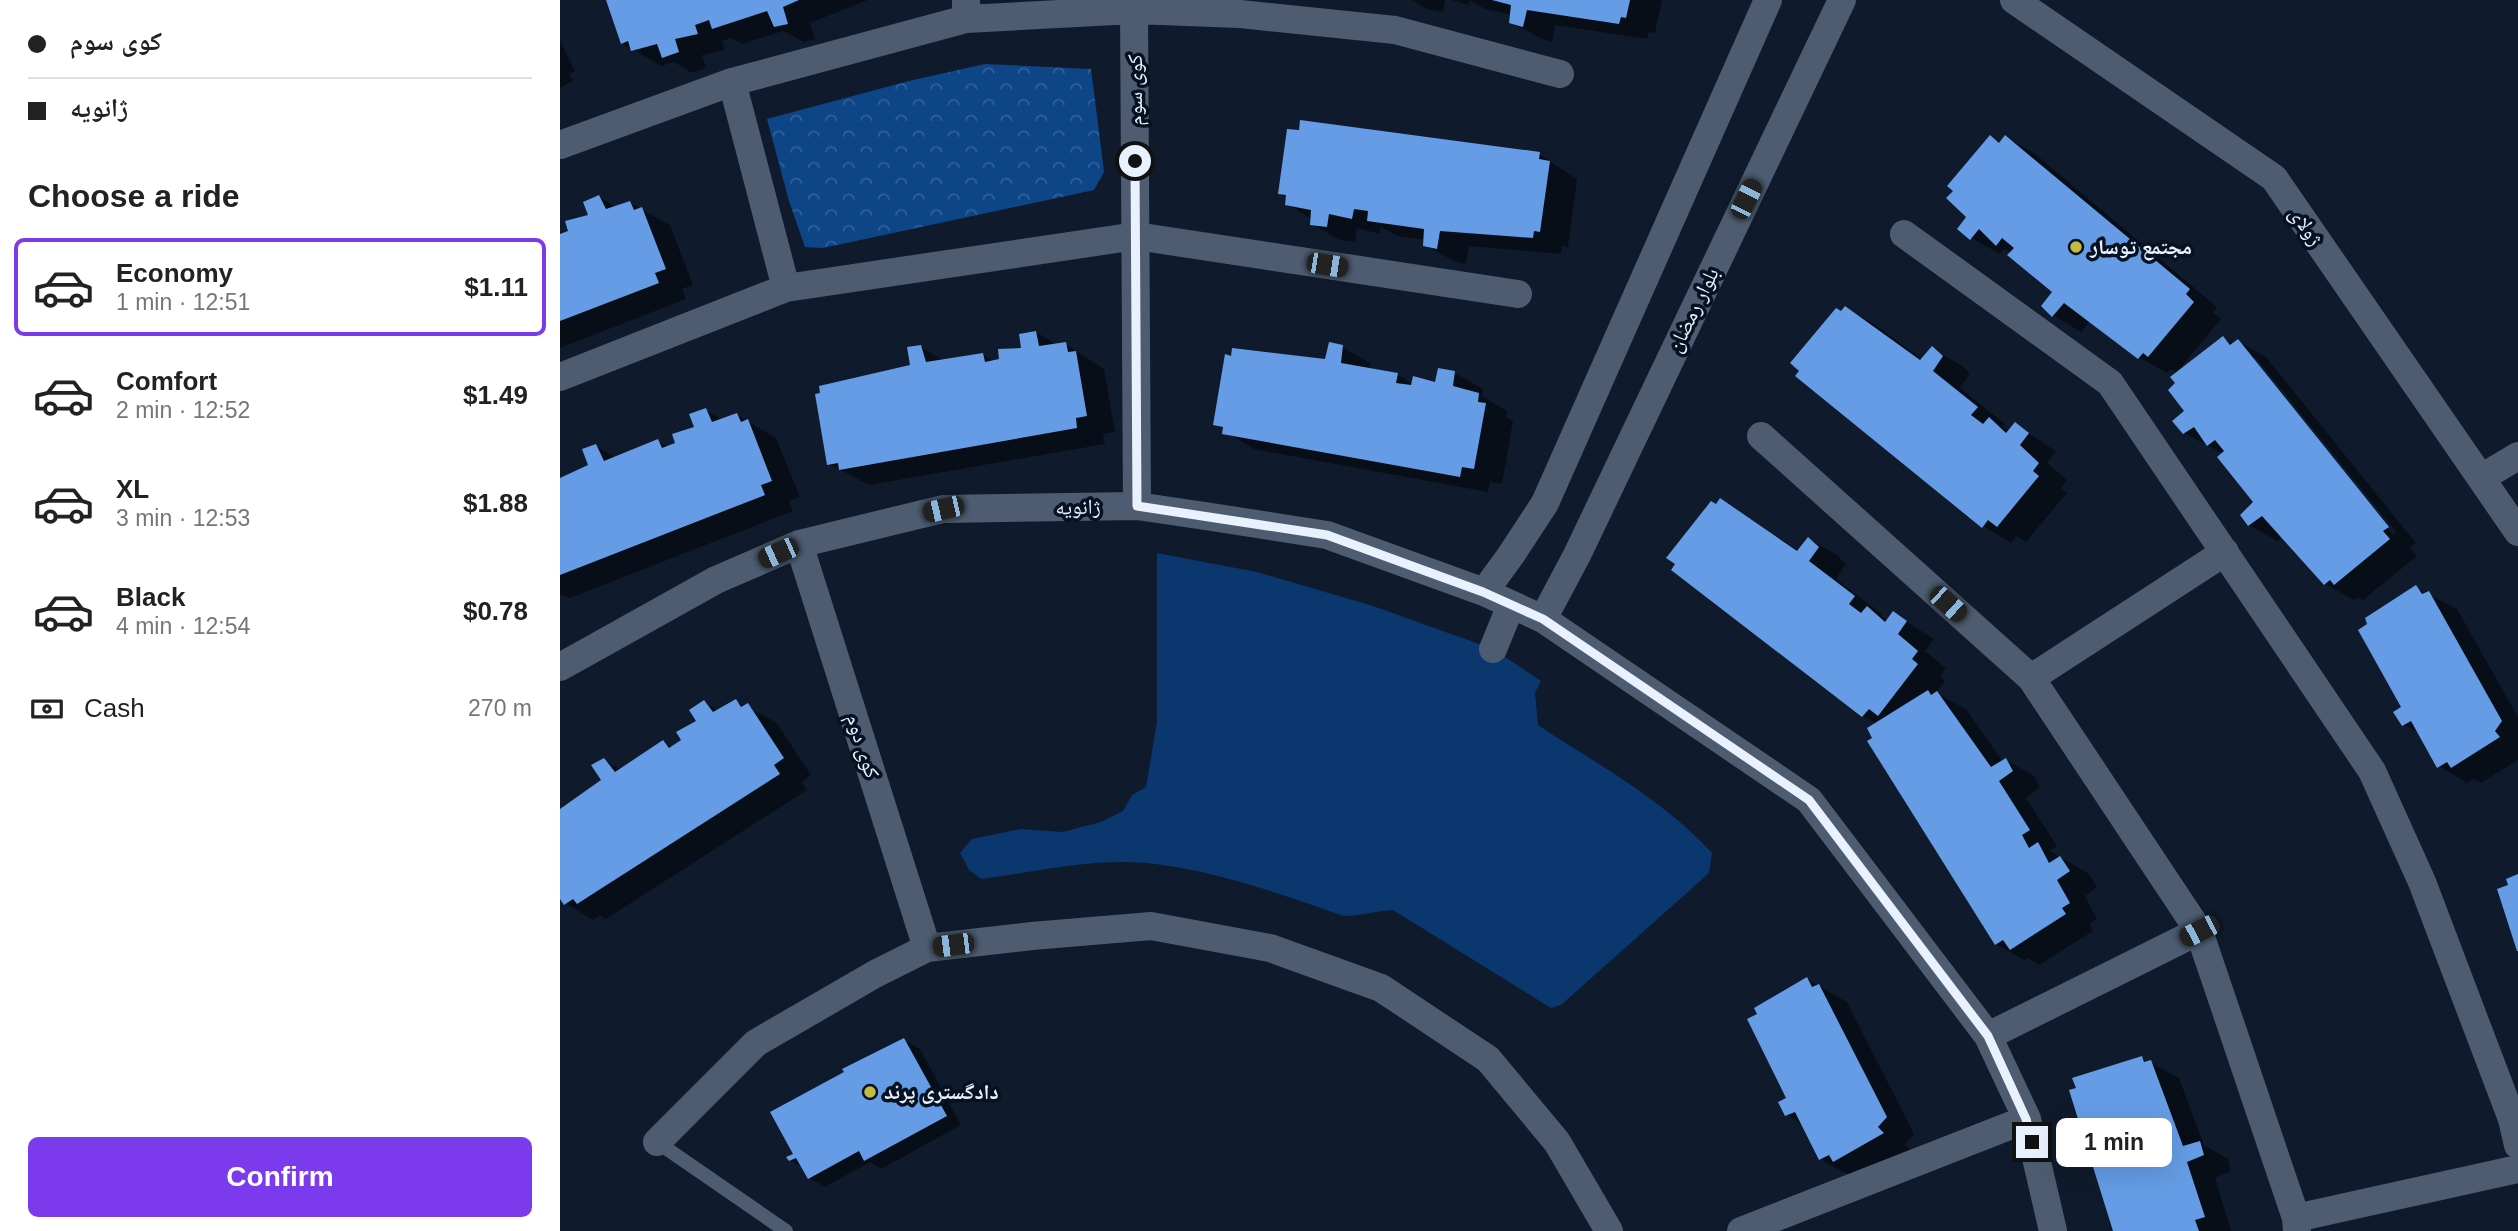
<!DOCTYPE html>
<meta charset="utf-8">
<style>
body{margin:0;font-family:Helvetica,"Noto Naskh Arabic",sans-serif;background:#f2f2f2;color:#222;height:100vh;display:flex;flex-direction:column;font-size:26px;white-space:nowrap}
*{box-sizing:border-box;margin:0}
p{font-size:23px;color:#767676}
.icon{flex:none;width:38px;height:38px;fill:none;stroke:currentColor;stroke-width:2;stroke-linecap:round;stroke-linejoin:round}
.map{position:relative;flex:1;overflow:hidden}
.side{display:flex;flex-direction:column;background:#fff;width:560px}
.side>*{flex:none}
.top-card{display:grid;align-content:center;height:154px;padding:0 28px;background:#fff}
.end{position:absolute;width:32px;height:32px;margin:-16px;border:9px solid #e8f1fd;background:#111;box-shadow:0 0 0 4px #111}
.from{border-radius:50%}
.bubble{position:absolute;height:49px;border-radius:10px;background:#fff;box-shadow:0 7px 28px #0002;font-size:23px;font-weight:700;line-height:49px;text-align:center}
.car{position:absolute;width:21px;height:42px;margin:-21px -10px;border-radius:9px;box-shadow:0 0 5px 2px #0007;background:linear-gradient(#222 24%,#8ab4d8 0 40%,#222 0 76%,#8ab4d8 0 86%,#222 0)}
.top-card b{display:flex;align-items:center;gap:24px;height:66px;font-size:26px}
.top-card b+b{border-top:2px solid #e0e0e0}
.top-card i{width:18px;height:18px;background:#222}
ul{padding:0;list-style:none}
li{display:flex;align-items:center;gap:21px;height:98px;margin:0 14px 10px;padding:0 14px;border:4px solid transparent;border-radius:10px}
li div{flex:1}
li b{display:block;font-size:26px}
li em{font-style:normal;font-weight:700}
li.on{border-color:#7c3aed}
li>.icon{width:63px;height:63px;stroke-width:1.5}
h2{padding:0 28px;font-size:32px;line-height:84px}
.pay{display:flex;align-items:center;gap:18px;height:77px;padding:0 28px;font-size:26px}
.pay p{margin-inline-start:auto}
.button{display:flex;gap:14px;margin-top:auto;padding:14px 28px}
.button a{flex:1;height:80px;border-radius:10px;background:#7c3aed;color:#fff;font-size:28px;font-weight:700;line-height:80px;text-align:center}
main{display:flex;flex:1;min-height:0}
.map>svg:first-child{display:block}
.green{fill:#09376e}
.forest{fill:url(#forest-crowns)}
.shadow{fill:#0007;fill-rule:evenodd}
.building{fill:#659ce5}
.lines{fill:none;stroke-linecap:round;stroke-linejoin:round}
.service{stroke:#4d5c70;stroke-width:14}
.minor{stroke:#4d5c70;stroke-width:28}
.route{stroke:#e8f1fd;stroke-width:9}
.poi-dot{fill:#c4bc3e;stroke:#061222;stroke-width:2.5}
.labels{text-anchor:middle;stroke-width:7;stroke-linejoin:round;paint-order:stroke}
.street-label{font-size:21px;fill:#e8f1fd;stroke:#061222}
.poi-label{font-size:21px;font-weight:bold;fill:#e8f1fd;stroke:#061222;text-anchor:start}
</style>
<main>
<section class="side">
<div class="top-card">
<b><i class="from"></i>کوی سوم</b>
<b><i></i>ژانویه</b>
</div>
<h2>Choose a ride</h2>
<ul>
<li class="on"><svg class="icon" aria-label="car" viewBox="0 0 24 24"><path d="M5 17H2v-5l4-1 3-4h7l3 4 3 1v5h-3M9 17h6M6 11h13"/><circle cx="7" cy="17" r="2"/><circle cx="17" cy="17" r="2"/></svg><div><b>Economy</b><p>1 min · 12:51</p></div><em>$1.11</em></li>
<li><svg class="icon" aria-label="car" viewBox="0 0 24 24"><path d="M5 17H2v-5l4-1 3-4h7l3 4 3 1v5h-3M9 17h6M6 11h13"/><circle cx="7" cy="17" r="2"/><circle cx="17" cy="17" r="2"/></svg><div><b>Comfort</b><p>2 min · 12:52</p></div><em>$1.49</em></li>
<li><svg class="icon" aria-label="car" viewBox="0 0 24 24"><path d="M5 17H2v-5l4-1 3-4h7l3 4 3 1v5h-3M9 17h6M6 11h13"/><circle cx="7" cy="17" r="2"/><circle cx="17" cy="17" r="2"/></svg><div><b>XL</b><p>3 min · 12:53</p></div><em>$1.88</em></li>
<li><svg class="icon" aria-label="car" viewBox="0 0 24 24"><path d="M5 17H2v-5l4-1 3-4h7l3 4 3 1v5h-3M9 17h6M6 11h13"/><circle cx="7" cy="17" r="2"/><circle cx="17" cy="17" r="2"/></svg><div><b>Black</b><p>4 min · 12:54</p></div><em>$0.78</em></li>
</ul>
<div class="pay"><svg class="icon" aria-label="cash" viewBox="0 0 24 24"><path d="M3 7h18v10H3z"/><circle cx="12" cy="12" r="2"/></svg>Cash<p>270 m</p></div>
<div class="button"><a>Confirm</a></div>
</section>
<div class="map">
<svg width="1958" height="1231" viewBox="0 0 1958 1231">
<defs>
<pattern id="forest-crowns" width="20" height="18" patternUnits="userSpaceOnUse" patternTransform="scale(1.75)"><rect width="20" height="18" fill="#0e4587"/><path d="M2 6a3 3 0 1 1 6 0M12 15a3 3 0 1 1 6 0" fill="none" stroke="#316099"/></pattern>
</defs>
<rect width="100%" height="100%" fill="#0f1b2c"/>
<!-- green -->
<path class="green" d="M597 553 697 572 813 606 933 649 981 681 975 693 978 725C1041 767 1100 797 1152 853L1149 873 1001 1005 991 1008 833 910C816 911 801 916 784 916 720 894 655 870 587 863 533 858 474 872 421 879L409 870 400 853 412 839 461 829 502 832 541 822 563 811 572 795 586 787 597 722Z"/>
<!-- forest -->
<path class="forest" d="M425 64 531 69 544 172 534 190 263 248 245 247 229 201 207 119 349 81Z"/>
<!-- shadow -->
<path class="shadow" d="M48 0H308L250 23 255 39 244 42 223 31 182 44 171 38 162 41 165 50 142 55 146 68 132 73 114 62 101 66 62 43Z
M852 0H885L883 12 867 9Z
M891 0H910L909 5Z
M910 0H1102L1095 33 1089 32 1087 39 995 25 992 42 980 38 951 22 952 15 925 9Z
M0 41 15 71 9 74 13 81 0 88Z
M1430 137 1441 143 1446 137 1474 153 1657 307 1653 312 1661 319 1617 372 1611 369 1607 373 1579 357 1530 321 1521 332 1493 315 1494 292 1452 253 1444 249 1440 254 1411 238 1408 216Z
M979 154 1017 179 1008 247 1002 246 1001 254 909 246 906 264 894 261 865 245 866 240 837 236 821 227 820 234 797 228 795 242 780 240 752 224V219L727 204 728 198 720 193Z
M39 197 56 207 70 203 110 225 133 285 122 289 126 299 0 348V234L11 232 30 216Z
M1286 308 1314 324 1363 360 1373 349 1401 365 1410 373 1400 388 1445 424 1443 427 1450 431 1456 425 1496 451 1487 463 1507 480 1501 488 1507 493 1466 542 1456 536 1451 543 1423 526 1282 313Z
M476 332 497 345 505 344 544 369 555 432 543 434 545 444 309 485 269 464 352 366 361 347 384 361 422 354 435 362 463 349Z
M1663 338 1674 344 1678 341 1706 357 1856 543 1850 548 1857 556 1803 600 1797 597 1794 600 1765 584 1723 537 1717 541 1689 525 1695 503 1664 454 1624 433 1614 421 1626 412ZM1691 358H1696L1836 532 1833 535Z
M782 347 810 363V370L838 375 853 384H877L895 373 923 389 922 396 947 411 946 417 953 421 942 484 930 482 928 492 693 449 655 424 766 361Z
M146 410 163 420 177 415 216 438 240 497 229 501 233 511 10 598 0 594V480L30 466 36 446 56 458 98 441 108 447 137 428Z
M1160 500 1239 551 1249 539 1277 555 1286 564 1276 579 1322 614 1321 616 1328 620 1333 613 1374 639 1365 651 1386 668 1380 676 1385 681 1376 693 1406 709 1443 762 1446 760 1474 776 1480 787 1466 798 1497 846 1490 851 1529 874 1537 887 1525 896 1537 919 1529 924 1533 931 1479 965 1468 958 1464 960 1436 944 1314 738 1317 724 1303 716 1114 569Z
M1856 588 1897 609 1958 717V760L1921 783 1913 779 1907 783 1879 766 1861 734 1843 724Z
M176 701 216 722 251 775 242 782 247 790 46 919 40 915 33 920 5 903 0 896V811L43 780 44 760 61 770 103 742 113 748 123 741 139 722 144 702 159 711Z
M1247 979 1287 1002 1354 1134 1345 1144 1350 1149 1303 1177 1289 1175 1260 1159 1243 1125 1227 1115Z
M344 1040 360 1049 401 1125 321 1169 310 1162 265 1187 249 1178 244 1168 230 1160 286 1073Z
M1581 1058 1619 1078 1644 1145 1668 1159 1671 1171 1655 1178 1671 1231H1555Z"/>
<!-- building -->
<path class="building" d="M46 0H239L223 7 228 24 214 27 207 11 152 29 149 20 135 25 138 34 115 39 119 52 102 58 97 44 71 51 68 41 61 44Z
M932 0H1070L1066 18 1061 17 1059 24 967 10 963 27 949 23 951 5Z
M740 120 980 152 979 159 990 161 980 232 974 231 973 238 880 231 877 249 863 246 864 229 807 221 808 211 794 209 792 219 769 214 767 227 750 225 751 210 725 205 726 195 718 194 727 129 739 130Z
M1430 135 1439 143 1445 135 1630 289 1626 294 1634 302 1588 357 1583 353 1578 359 1504 303 1492 317 1481 306 1492 292 1447 255 1454 248 1442 238 1436 246 1419 229 1410 240 1397 229 1406 217 1386 198 1393 191 1387 186Z
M39 195 46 209 70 201 74 210 82 207 106 269 95 273 99 283 0 321V234L8 231 5 221 28 215 23 202Z
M1285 306 1360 360 1372 346 1383 356 1373 371 1418 407 1411 415 1423 424 1429 417 1446 433 1455 422 1469 433 1460 445 1479 463 1473 471 1479 476 1437 527 1428 520 1422 528 1235 376 1239 371 1230 363 1276 308 1281 311Z
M476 331 479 346 506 342 508 352 516 351 527 416 516 418 517 428 279 470 278 463 267 465 255 394 260 393 259 386 350 365 347 347 361 345 366 362 423 353 425 362 439 359 438 349 461 348 459 334Z
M1663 336 1670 345 1678 339 1829 527 1823 531 1830 539 1774 585 1770 580 1764 585 1702 516 1688 526 1680 515 1693 502 1657 457 1664 451 1655 440 1647 446 1634 427 1623 434 1612 421 1624 411 1608 390 1615 383 1610 377Z
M769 342 783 345 781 363 838 373 836 383 851 385 853 376 875 382 878 368 895 371 893 386 919 393 918 402 926 403 914 469 902 467 900 477 662 434 663 427 653 425 665 354 671 356 672 348 765 359Z
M146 408 152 422 177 413 181 422 188 419 212 481 201 485 205 495 0 575V478L28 465 22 449 36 444 44 461 98 439 102 448 115 443 112 434 134 427 129 414Z
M1160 498 1237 551 1248 537 1259 547 1249 561 1295 596 1289 604 1301 613 1307 606 1325 622 1333 611 1347 621 1338 634 1358 651 1352 659 1358 664 1318 716 1309 709 1302 717 1111 570 1115 564 1106 558 1151 501 1156 504Z
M1856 585 1862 594 1869 591 1942 721 1935 731 1940 737 1891 768 1887 762 1877 768 1851 721 1842 726 1833 712 1841 707 1798 630 1807 624 1805 618Z
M1368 690 1371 695 1377 691 1431 767 1446 758 1453 771 1439 781 1470 830 1462 835 1469 848 1478 842 1489 863 1500 856 1510 871 1497 880 1510 903 1502 908 1506 914 1450 950 1443 940 1435 945 1307 741 1312 738 1307 728Z
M176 699 181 707 188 703 224 758 214 765 220 774 17 904 13 899 4 905 0 899V809L41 780 31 765 44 758 55 772 103 740 109 748 121 740 116 732 136 721 129 710 144 700 153 712Z
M1958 874V951H1957L1937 889 1948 885 1946 879Z
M1247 977 1252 987 1259 984 1327 1117 1318 1127 1324 1133 1273 1162 1269 1155 1259 1160 1235 1112 1225 1116 1218 1102 1226 1098 1187 1019 1197 1014 1194 1008Z
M344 1038 387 1116 304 1161 299 1151 248 1179 236 1158 229 1161 226 1157 233 1154 210 1112 284 1072 282 1069Z
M1582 1056 1584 1062 1591 1060 1623 1146 1640 1141 1644 1155 1627 1162 1645 1217 1635 1220 1639 1231H1553L1509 1090 1516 1088 1512 1078Z"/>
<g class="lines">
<!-- service -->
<path class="service" d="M97 1142 226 1231"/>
<!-- minor -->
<path class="minor" d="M406 0V19L574 10 680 14 835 30 1000 74
M1454 0 1714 178 1958 532
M574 10 577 506
M172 82 226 288
M0 145 172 82 406 19
M1344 234 1550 383 1812 771 1862 882 1952 1119 1958 1145
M0 377 226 288 576 236 958 294
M1201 436 1471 678 1639 931 1736 1218 1737 1231
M1921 478 1958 456
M239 544 367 948
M924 592 951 555 985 503 1208 0
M983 619 1017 555 1282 0
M933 649 951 605
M0 667 156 580 239 544 383 509 577 506 645 516 767 535 924 592 983 619 1249 800 1428 1036 1467 1119 1493 1231
M1471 678 1665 552
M1428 1036 1639 931
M97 1142 196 1043 315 974 367 948 472 936 591 926 710 948 821 988 928 1059 997 1142 1049 1231
M1736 1218 1958 1169
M1181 1231 1467 1119"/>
</g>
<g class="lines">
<!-- route -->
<path class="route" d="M575 161 577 506 767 535 923 592 983 619 1249 800 1428 1036 1466 1119 1472 1142"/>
</g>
<!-- markers -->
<g class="poi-dot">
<circle cx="1516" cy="247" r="7"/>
<circle cx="310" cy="1092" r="7"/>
</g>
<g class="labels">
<!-- street labels -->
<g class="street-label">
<text transform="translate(575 90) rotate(-90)" y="7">کوی سوم</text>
<text transform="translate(1746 226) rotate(55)" y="7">ژولای</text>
<text transform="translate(1133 310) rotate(-64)" y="7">بلوار رمضان</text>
<text transform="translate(518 507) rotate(-1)" y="7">ژانویه</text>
<text transform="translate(303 746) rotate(72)" y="7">کوی دوم</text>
</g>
<!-- poi labels -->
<g class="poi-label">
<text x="1530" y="254">مجتمع توسار</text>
<text x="324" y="1099">دادگستری پرند</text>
</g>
</g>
</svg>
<i class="end from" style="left:575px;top:161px"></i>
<i class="end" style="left:1472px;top:1142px"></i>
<div class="bubble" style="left:1496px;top:1118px;width:116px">1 min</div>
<i class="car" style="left:1186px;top:199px;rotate:26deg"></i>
<i class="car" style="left:767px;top:265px;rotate:99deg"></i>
<i class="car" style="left:383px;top:509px;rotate:257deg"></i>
<i class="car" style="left:218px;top:553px;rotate:246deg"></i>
<i class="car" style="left:1388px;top:604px;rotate:132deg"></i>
<i class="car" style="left:1639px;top:931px;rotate:243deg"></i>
<i class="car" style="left:393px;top:945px;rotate:263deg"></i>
</div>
</main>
